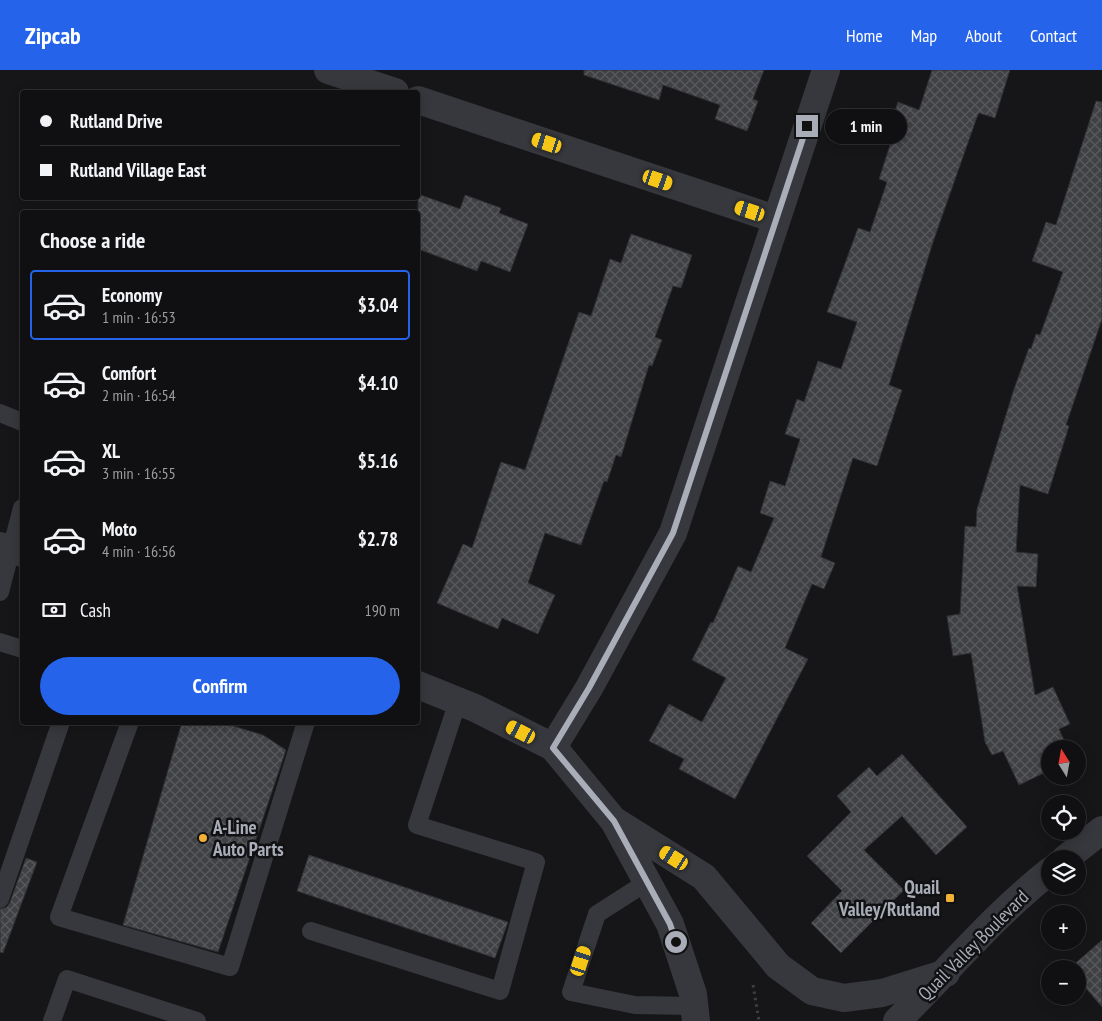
<!DOCTYPE html>
<meta charset="utf-8">
<style>
body{margin:0;font-family:"PT Sans Narrow",sans-serif;background:#19191b;color:#f1f3f6;height:100vh;display:flex;flex-direction:column;font-size:19px;white-space:nowrap}
*{box-sizing:border-box;margin:0}
p{font-size:16px;color:#9c9d9f}
.icon{flex:none;width:28px;height:28px;fill:none;stroke:currentColor;stroke-width:2;stroke-linecap:round;stroke-linejoin:round}
.map{position:relative;flex:1;overflow:hidden}
.drawer{position:absolute;left:20px;top:140px;width:400px;height:515px;display:flex;flex-direction:column;background:#101012;border-radius:5px;box-shadow:0 2px 12px #0003,0 0 0 1px #303032}
.drawer>*{flex:none}
.guide{position:absolute;left:20px;top:20px;width:400px;height:110px;border-radius:5px;box-shadow:0 2px 12px #0003,0 0 0 1px #303032;display:grid;align-content:center;height:110px;padding:0 20px;background:#101012}
.needle{width:32px;rotate:349deg}
.controls{position:absolute;left:1041px;top:670px;display:grid;gap:10px}
.controls a{display:grid;place-items:center;width:45px;height:45px;border-radius:50%;background:#101012;box-shadow:0 2px 12px #0003,0 0 0 1px #303032;font-size:25px}
.end{position:absolute;width:22px;height:22px;margin:-11px;border:6px solid #a8adb8;background:#111;box-shadow:0 0 0 2px #111}
.from{border-radius:50%}
.bubble{position:absolute;height:35px;border-radius:18px;background:#101012;box-shadow:0 2px 12px #0003,0 0 0 1px #303032;font-size:16px;font-weight:700;line-height:35px;text-align:center}
.car{position:absolute;width:15px;height:30px;margin:-15px -8px;border-radius:6px;box-shadow:0 0 4px 1px #0007;background:linear-gradient(#f5c518 24%,#345 0 40%,#f5c518 0 76%,#345 0 86%,#f5c518 0)}
.guide b{display:flex;align-items:center;gap:18px;height:48px;font-size:19px}
.guide b+b{border-top:1px solid #303032}
.guide i{width:12px;height:12px;background:#f1f3f6}
ul{padding:0;list-style:none}
li{display:flex;align-items:center;gap:15px;height:70px;margin:0 10px 8px;padding:0 10px;border:2px solid transparent;border-radius:5px}
li div{flex:1}
li b{display:block;font-size:19px}
li em{font-style:normal;font-weight:700}
li.selected{border-color:#2563eb}
li>.icon{width:45px;height:45px;stroke-width:1.5}
h2{padding:0 20px;font-size:22px;line-height:60px}
.pay{display:flex;align-items:center;gap:12px;height:55px;padding:0 20px;font-size:19px}
.pay p{margin-inline-start:auto}
.cta{display:flex;gap:10px;margin-top:auto;padding:10px 20px}
.cta a{flex:1;height:58px;border-radius:30px;background:#2563eb;color:#fff;font-size:20px;font-weight:700;line-height:58px;text-align:center}
header{display:flex;align-items:center;gap:30px;box-sizing:border-box;height:70px;padding:0 25px;background:#2563eb;color:#fff}
header strong{font-size:24px}
nav{display:flex;gap:28px;margin-inline-start:auto;font-size:18px}
.map>svg:first-child{display:block}
.building{fill:url(#building-cross-hatch);stroke:#303034}
.lines{fill:none;stroke-linecap:round;stroke-linejoin:round}
.path{stroke:#3d3f44;stroke-width:3;stroke-dasharray:2.5 4;stroke-linecap:butt}
.service{stroke:#37383d;stroke-width:18}
.minor{stroke:#37383d;stroke-width:28}
.tertiary{stroke:#37383d;stroke-width:28}
.route{stroke:#a8adb8;stroke-width:6}
.poi-dot{fill:#f2b134;stroke:#111113;stroke-width:2}
.labels{text-anchor:middle;stroke-width:5;stroke-linejoin:round;paint-order:stroke}
.poi-label{font-size:19px;font-weight:bold;fill:#a8adb8;stroke:#111113;text-anchor:start}
.street-label{font-size:19px;fill:#a8adb8;stroke:#111113}
</style>
<header>
<strong>Zipcab</strong>
<nav><a>Home</a><a>Map</a><a>About</a><a>Contact</a></nav>
</header>
<div class="map">
<svg width="1102" height="951" viewBox="0 0 1102 951">
<defs>
<pattern id="building-cross-hatch" width="8" height="8" patternUnits="userSpaceOnUse" patternTransform="scale(1.25)"><rect width="8" height="8" fill="#404145"/><path d="M0 0l8 8M0 8l8-8" fill="none" stroke="#595a5e"/></pattern>
</defs>
<rect width="100%" height="100%" fill="#161618"/>
<!-- building -->
<path class="building" d="M584 0H764L753 29 758 31 747 61 715 49 720 35 663 15 659 30 584 5Z
M932 0H1010L995 48 979 43 977 47 933 172 889 315 902 320 877 396 853 388 821 487 835 493 824 519 812 514 785 578 808 589 735 729 679 699 684 689 649 671 669 634 702 652 726 608 692 590 711 552 713 553 738 496 751 502 774 448 760 443 770 411 785 416 800 369 785 364 797 329 804 332 818 291 841 299 857 252 827 242 858 158 870 162 887 112 879 109 892 69 886 67 898 32 919 40Z
M1096 31 1102 32V249L1066 355 1069 356 1048 424 1020 415 1016 482 1038 484 1036 517 1017 516 1035 625 1053 617 1070 654 1059 659 1068 679H1050V700L1019 715 1003 681 992 685 985 672 971 583 953 586 947 546 960 544 965 456 976 457 977 439 1014 319 1029 278 1031 279 1036 264 1040 265 1063 202 1032 191 1046 152 1056 155Z
M418 124 460 139 465 125 501 138 499 143 528 154 510 202 481 191 477 201 418 179Z
M631 164 692 185 681 218 673 216 655 267 662 270 652 296 649 295 621 387 616 385 607 412 604 411 581 475 545 463 528 513 555 525 538 564 502 548 498 559 437 533 463 474 472 478 501 392 525 400 579 242 591 246 610 189 621 193Z
M182 652H220L263 665 286 680 218 882 123 855Z
M902 684 967 757 936 785 902 746 864 780 904 820 841 883 811 853 842 821 807 786 851 742 837 726 869 697 877 706Z
M309 785 508 852 495 888 297 821Z
M26 788 37 792 3 883 0 882V839L7 837 10 832Z
M1102 870V937L1078 909V899H1069Z"/>
<g class="lines">
<!-- path -->
<path class="path" d="M753 915 759 951"/>
<!-- service -->
<path class="service" d="M0 343 22 352
M0 522 22 438
M0 572 22 579
M130 652 59 847 230 897 306 652
M647 812 597 844 571 922 635 935 694 936
M0 829 61 652
M311 861 500 921 536 792 417 755 458 631
M52 951 67 909 197 951"/>
<!-- minor -->
<path class="minor" d="M328 0 395 22
M418 30 775 149
M553 677 589 618 673 463 826 0"/>
<!-- tertiary -->
<path class="tertiary" d="M0 476 22 483
M418 615 475 638 553 677 614 751 670 854 693 924 696 951
M615 751 704 807 778 896 812 921 844 928 882 923 946 903
M1065 789 1102 760
M897 951C948 901 994 845 1050 801"/>
</g>
<g class="lines">
<!-- route -->
<path class="route" d="M676 872 670 854 614 751 553 678 589 618 673 463 807 56"/>
</g>
<!-- markers -->
<g class="poi-dot">
<circle cx="203" cy="768" r="5"/>
<rect x="945" y="823" width="10" height="10" rx="2.5"/>
</g>
<g class="labels">
<!-- poi labels -->
<g class="poi-label">
<text x="213" y="764">A-Line<tspan x="213" dy="22">Auto Parts</tspan></text>
<text x="940" y="824" text-anchor="end">Quail<tspan x="940" dy="22">Valley/Rutland</tspan></text>
</g>
<!-- street labels -->
<g class="street-label">
<text transform="translate(973 875) rotate(-45)" y="7">Quail Valley Boulevard</text>
</g>
</g>
</svg>
<div class="controls">
<a><svg class="needle" viewBox="-14 -14 28 28"><path d="M0-13l5 13h-10z" fill="#e53935"/><path d="M0 13l5-13h-10z" fill="#9c9d9f"/></svg></a>
<a><svg class="icon" aria-label="locate" viewBox="0 0 24 24"><circle cx="12" cy="12" r="6"/><path d="M12 2v4M12 18v4M2 12h4M18 12h4"/></svg></a>
<a><svg class="icon" aria-label="layers" viewBox="0 0 24 24"><path d="M12 4l9 5-9 5-9-5zM3 14l9 5 9-5"/></svg></a>
<a>+</a>
<a>−</a>
</div>
<i class="end from" style="left:676px;top:872px"></i>
<i class="end" style="left:807px;top:56px"></i>
<div class="bubble" style="left:825px;top:39px;width:82px">1 min</div>
<i class="car" style="left:547px;top:73px;rotate:288deg"></i>
<i class="car" style="left:658px;top:110px;rotate:109deg"></i>
<i class="car" style="left:750px;top:141px;rotate:288deg"></i>
<i class="car" style="left:521px;top:662px;rotate:297deg"></i>
<i class="car" style="left:674px;top:788px;rotate:302deg"></i>
<i class="car" style="left:581px;top:891px;rotate:18deg"></i>
<div class="guide">
<b><i class="from"></i>Rutland Drive</b>
<b><i></i>Rutland Village East</b>
</div>
<section class="drawer">
<h2>Choose a ride</h2>
<ul>
<li class="selected"><svg class="icon" aria-label="car" viewBox="0 0 24 24"><path d="M5 17H2v-5l4-1 3-4h7l3 4 3 1v5h-3M9 17h6M6 11h13"/><circle cx="7" cy="17" r="2"/><circle cx="17" cy="17" r="2"/></svg><div><b>Economy</b><p>1 min · 16:53</p></div><em>$3.04</em></li>
<li><svg class="icon" aria-label="car" viewBox="0 0 24 24"><path d="M5 17H2v-5l4-1 3-4h7l3 4 3 1v5h-3M9 17h6M6 11h13"/><circle cx="7" cy="17" r="2"/><circle cx="17" cy="17" r="2"/></svg><div><b>Comfort</b><p>2 min · 16:54</p></div><em>$4.10</em></li>
<li><svg class="icon" aria-label="car" viewBox="0 0 24 24"><path d="M5 17H2v-5l4-1 3-4h7l3 4 3 1v5h-3M9 17h6M6 11h13"/><circle cx="7" cy="17" r="2"/><circle cx="17" cy="17" r="2"/></svg><div><b>XL</b><p>3 min · 16:55</p></div><em>$5.16</em></li>
<li><svg class="icon" aria-label="car" viewBox="0 0 24 24"><path d="M5 17H2v-5l4-1 3-4h7l3 4 3 1v5h-3M9 17h6M6 11h13"/><circle cx="7" cy="17" r="2"/><circle cx="17" cy="17" r="2"/></svg><div><b>Moto</b><p>4 min · 16:56</p></div><em>$2.78</em></li>
</ul>
<div class="pay"><svg class="icon" aria-label="cash" viewBox="0 0 24 24"><path d="M3 7h18v10H3z"/><circle cx="12" cy="12" r="2"/></svg>Cash<p>190 m</p></div>
<div class="cta"><a>Confirm</a></div>
</section>
</div>
